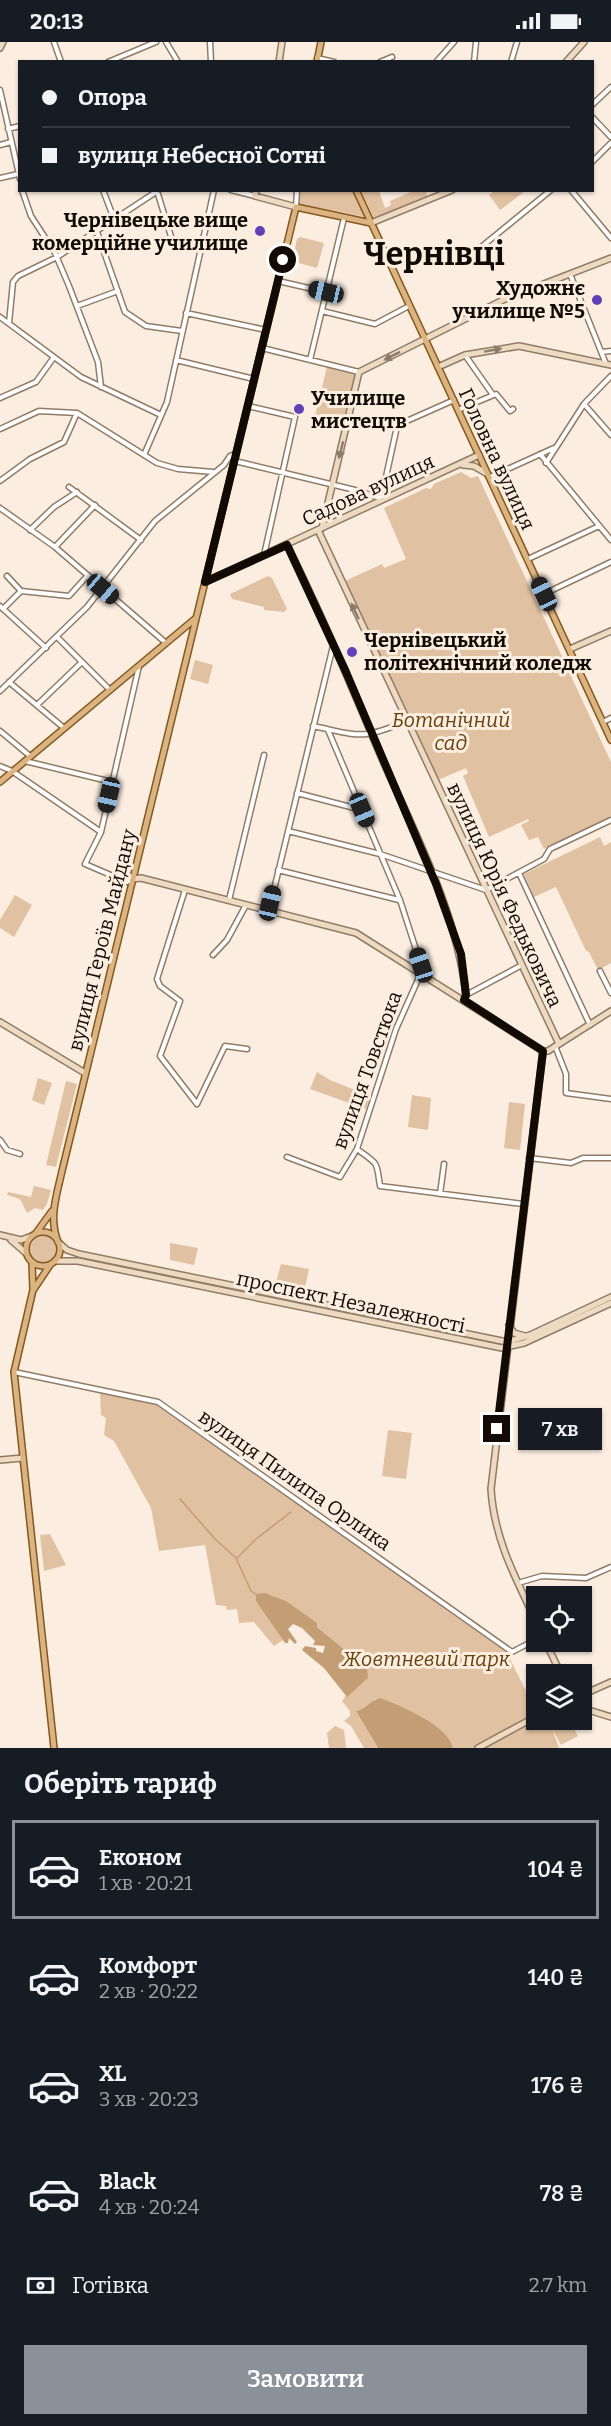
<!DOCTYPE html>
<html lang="uk">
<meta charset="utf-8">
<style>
body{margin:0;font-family:Bitter,serif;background:#242831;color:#f1f3f6;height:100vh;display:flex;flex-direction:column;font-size:22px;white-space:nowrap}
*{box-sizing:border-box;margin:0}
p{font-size:20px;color:#9ea1a6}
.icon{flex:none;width:33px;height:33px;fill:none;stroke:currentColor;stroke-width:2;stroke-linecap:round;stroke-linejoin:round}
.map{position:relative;height:1706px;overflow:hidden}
.details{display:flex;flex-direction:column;background:#171b24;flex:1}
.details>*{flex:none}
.hud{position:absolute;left:18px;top:18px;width:576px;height:132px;border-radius:0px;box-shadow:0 2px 4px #0004;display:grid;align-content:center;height:132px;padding:0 24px;background:#171b24}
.fabs{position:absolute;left:526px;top:1544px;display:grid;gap:12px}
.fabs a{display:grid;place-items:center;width:66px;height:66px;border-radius:0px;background:#171b24;box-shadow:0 2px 4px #0004;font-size:30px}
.end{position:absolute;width:27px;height:27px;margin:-14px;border:8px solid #120b04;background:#fff;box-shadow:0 0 0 3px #fff}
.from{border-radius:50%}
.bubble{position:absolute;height:42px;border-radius:0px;background:#171b24;box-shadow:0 2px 4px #0004;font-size:20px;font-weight:600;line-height:42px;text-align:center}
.car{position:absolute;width:18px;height:36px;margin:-18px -9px;border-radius:8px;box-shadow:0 0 4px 2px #0007;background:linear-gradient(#222 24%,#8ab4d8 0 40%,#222 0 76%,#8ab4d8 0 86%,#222 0)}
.hud b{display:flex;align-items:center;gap:21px;height:57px;font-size:22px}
.hud b+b{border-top:2px solid #363941}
.hud i{width:15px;height:15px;background:#f1f3f6}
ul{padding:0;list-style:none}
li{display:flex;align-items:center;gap:18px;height:99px;margin:0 12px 9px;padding:0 12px;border:3px solid transparent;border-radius:0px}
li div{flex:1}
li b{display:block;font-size:22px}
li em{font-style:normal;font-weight:600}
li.selected{border-color:#8c9099}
li>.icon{width:54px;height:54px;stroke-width:1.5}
h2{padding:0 24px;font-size:27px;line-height:72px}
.pay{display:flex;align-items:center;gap:15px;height:66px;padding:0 24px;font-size:22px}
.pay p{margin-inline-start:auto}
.button{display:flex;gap:12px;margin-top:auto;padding:12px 24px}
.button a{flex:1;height:69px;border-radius:0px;background:#8c9099;color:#fff;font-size:24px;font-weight:600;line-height:69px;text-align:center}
.status{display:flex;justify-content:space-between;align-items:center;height:42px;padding:0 30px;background:#171b24;direction:ltr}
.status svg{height:16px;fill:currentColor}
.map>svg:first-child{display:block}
.green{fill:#e0c1a1}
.water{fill:#c39d73}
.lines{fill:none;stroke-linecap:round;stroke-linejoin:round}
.stream{stroke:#c39d73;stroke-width:1.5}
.street-casing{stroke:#907c66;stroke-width:7}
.secondary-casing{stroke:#907c66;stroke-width:8}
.primary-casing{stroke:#85581f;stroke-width:8}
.street{stroke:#fff;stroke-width:4}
.secondary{stroke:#eddac0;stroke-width:5}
.primary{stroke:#dbb481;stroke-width:5}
.oneway{fill:#8a7d6b}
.route{stroke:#120b04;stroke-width:8}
.poi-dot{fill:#613fb7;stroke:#fbeee0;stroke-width:2}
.labels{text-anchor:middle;stroke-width:6;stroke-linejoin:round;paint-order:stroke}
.poi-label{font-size:20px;font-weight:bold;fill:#120b04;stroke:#fbeee0;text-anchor:end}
.street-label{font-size:20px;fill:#120b04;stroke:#fbeee0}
.park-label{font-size:20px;font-style:italic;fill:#67400c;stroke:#fbeee0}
.town-label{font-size:32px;font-weight:bold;fill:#120b04;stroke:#fbeee0}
</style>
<div class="status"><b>20:13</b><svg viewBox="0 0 49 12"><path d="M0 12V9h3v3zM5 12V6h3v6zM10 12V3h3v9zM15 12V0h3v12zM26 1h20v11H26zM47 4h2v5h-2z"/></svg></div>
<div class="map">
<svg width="611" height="1706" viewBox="0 0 611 1706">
<rect width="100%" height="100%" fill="#fbeee0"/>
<!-- green -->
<path class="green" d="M300 149H353L365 175 299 162Z
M361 149H379L385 166 391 163 390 159 413 149H426L427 154 374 176Z
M494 149V148L525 149 500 168 489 153Z
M300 195 324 201 317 226 295 220 296 217 293 216 297 197Z
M327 325 357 333 343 384 314 378Z
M461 430 471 436 478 434 611 720V776L544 807 538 795 529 798 521 783 529 779 528 777 489 795 463 734 468 731 466 726 438 738 345 539 382 522 384 526 406 517 384 466 426 446 431 447 434 442Z
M268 534 272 536 287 567 284 570 264 568V565L232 557 230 552Z
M195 618 213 623 208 642 190 637Z
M600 795 604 804 611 800V921L598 928 589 910 586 909 556 845 534 855 524 832Z
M15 853 32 863 14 895 0 886V878Z
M317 1030 330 1038 370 1054 366 1067 310 1047Z
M38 1036 52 1041 44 1063 32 1058Z
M66 1039 77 1042 56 1125 46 1123Z
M412 1053 431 1056 428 1088 408 1085Z
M509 1060 525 1062 520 1108 504 1106Z
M34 1144 51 1148 47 1162 43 1168 35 1166 27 1171 20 1157 7 1153 8 1150 31 1155Z
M30 1208a14 14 0 1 1 28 0a14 14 0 1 1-28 0Z
M170 1201 198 1206 194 1223 170 1218Z
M281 1222 309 1227 305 1245 276 1240Z
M100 1348 158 1360 513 1609 510 1617 534 1665 537 1664V1677H569L578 1694 561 1703 552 1686 559 1706H453C447 1683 402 1665 381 1656L375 1657 362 1669H356L378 1706H364L351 1684 344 1679 350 1674V1669L342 1659 367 1626 317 1585V1581L272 1553 258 1560 283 1598 274 1604 254 1580 239 1581 237 1567 227 1568 226 1564 216 1563 205 1503 159 1509 151 1466 114 1399 104 1393 106 1376 101 1373Z
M388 1388 412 1391 406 1437 382 1434Z
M50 1492 66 1523 44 1529 40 1493Z
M335 1684 344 1688 346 1706H329L327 1691Z"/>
<!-- water -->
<path class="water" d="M265 1551 286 1559 317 1581V1585L367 1626 368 1636 347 1655 324 1626 302 1608 305 1604 316 1606V1609L323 1611 325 1604 313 1603 315 1599 302 1586 293 1582 288 1587 297 1600 295 1602 289 1596 288 1601H285L256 1559V1552Z
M381 1656C401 1664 449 1684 453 1706H378L356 1669C366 1668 372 1656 381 1656Z"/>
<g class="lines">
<!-- stream -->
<path class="stream" d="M180 1457 215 1497 236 1516 251 1549 257 1553
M237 1516 256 1497 291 1470"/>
<defs>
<path id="street" d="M54 0 61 20
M166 0 178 20
M210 0 211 20
M317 16 334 20
M108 20 156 0
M380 20 392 15
M436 20 454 0
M474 20 476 0
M511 20 517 0
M0 48 20 137
M592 63 611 45
M592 75 611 95
M8 87 20 84
M0 103 11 100
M592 120 611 101
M0 136 18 132
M22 148 31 174 55 211 69 244 98 320 101 345
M103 148 114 177
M231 148 255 154
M571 148 611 196
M157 149 173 201
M296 165 297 148
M97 190 125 270 146 284 182 289
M480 206 551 148
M570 232 606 322
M278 239 326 250
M77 264 118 249
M322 269 375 282 409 264
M186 271 266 288
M0 275 81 335 161 373
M9 281 13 240 18 234 57 215 159 148
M262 306 359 330
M602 310 611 309
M465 313 493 353
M176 318 254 337
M310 318 344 176
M0 356 36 340 54 315
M584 362 611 393
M248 364 295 375 264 513
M458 368 496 352 510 369 513 367
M0 387 39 369 77 371 157 421 178 427 213 430
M540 412 611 498
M144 413 167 360 214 148
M235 419 355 448 383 457 382 453 398 380 409 378 454 358
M546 421 584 362 611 334
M490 435 554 406
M0 439 30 417 64 400 77 371
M69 445 141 498
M0 466 55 505 166 601
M30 488 54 465 77 450
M55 505 95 463
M528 517 599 484
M7 534 21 549 69 554 88 533
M544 552 611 520
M0 564 46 606
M3 567 21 549
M58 596 109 647
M9 640 64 686
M0 649 87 565 155 479 224 423 230 414 235 412
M37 663 82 620
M603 680 611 676
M313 684C361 694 361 698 407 679
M0 689 30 714
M25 719 112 740
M0 724 12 729 101 790
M297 751 362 768
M288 789 380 812 486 848 544 817 550 807 611 778
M278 828 399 858
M519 831 590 983
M132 837 127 840 85 822 101 790 139 624
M185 848 157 937 160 944 180 959 160 1014 197 1062 225 1004 247 1007
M229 858 264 713
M269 868 333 604
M213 913 227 898 246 863
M600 929 611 951
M466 953 522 923
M555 1004 566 1032V1051L611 1057
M0 1098 7 1108 20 1112
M357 1107C380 1124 376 1119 380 1144L523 1162
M287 1115 340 1135 357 1107 396 987 421 931V923L400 858 328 688
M529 1116 571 1121 583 1116H611
M440 1152 444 1122
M14 1330 158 1360 512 1610 537 1597
M518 1541 542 1534 586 1536 611 1525"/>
<path id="secondary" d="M0 6 3 0
M279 20 282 0
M566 20 584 0
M256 148 255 154 296 165
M371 181 452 148
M438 325 465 313 519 304 611 323
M463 423 474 424 486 431
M322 486 359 330 505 257 611 216
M318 488 559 1002
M287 503C322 573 352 646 383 719 416 794 457 871 466 953L464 958
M205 540 479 413
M570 607 611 589
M132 837 141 836 356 891 543 1009H548L611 969
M0 980 85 1031
M0 1193 21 1198 32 1194
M11 1198 26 1211
M58 1200 67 1208 79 1212 507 1300 530 1293 611 1255
M55 1219H78L502 1306 524 1301 611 1261
M509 1283 514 1291 525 1294
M0 1418 23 1416
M537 1581C516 1537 494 1497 491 1447L543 1009
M545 1599 561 1632
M582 1653 611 1640
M582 1666 611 1675
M478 1706 537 1674"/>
<path id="primary" d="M317 20 321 0
M356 148 611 698
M0 740 196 576
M26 1207a17 17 0 1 1 34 0a17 17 0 1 1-34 0Z
M36 1191 52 1169
M57 1197C49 1174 57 1152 62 1129L296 165 371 181
M32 1221 33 1248 14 1330 54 1706
M34 1247 50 1223"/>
</defs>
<!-- street casing -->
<use href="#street" class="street-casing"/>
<!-- secondary casing -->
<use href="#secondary" class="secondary-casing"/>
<!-- primary casing -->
<use href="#primary" class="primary-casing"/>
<!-- street -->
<use href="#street" class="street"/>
<!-- secondary -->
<use href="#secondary" class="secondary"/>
<!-- primary -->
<use href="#primary" class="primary"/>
</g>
<!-- one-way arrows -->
<defs><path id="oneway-solid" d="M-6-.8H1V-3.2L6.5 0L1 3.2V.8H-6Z" transform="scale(1.5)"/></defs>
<g class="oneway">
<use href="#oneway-solid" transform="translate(493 308) rotate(-10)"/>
<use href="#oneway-solid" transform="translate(392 314) rotate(153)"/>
<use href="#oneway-solid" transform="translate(341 408) rotate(104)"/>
<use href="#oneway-solid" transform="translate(355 569) rotate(-115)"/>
</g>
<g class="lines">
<!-- route -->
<path class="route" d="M283 218 205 540 287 503 346 630 436 842 461 912 466 953 464 958 543 1009 497 1387"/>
</g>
<!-- markers -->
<g class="poi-dot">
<circle cx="260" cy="189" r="6"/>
<circle cx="597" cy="258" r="6"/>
<circle cx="299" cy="367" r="6"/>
<circle cx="352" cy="610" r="6"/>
</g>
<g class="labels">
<!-- poi labels -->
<g class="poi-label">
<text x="248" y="185">Чернівецьке вище<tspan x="248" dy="23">комерційне училище</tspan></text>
<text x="585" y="253">Художнє<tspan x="585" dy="23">училище №5</tspan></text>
<text x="311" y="363" text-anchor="start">Училище<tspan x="311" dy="23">мистецтв</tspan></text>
<text x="364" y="605" text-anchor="start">Чернівецький<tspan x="364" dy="23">політехнічний коледж</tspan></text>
</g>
<!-- street labels -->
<g class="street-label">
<text transform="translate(497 417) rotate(65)" y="7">Головна вулиця</text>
<text transform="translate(368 448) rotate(-25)" y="7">Садова вулиця</text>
<text transform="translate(505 853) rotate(65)" y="7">вулиця Юрія Федьковича</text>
<text transform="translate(102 898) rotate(-76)" y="7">вулиця Героїв Майдану</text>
<text transform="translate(367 1028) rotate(-70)" y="7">вулиця Товстюка</text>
<text transform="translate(351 1260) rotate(12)" y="7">проспект Незалежності</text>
<text transform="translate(295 1438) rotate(35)" y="7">вулиця Пилипа Орлика</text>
</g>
<!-- park labels -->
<g class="park-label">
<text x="451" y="685">Ботанічний<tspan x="451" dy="23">сад</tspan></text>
<text x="426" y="1624">Жовтневий парк</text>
</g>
<!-- town labels -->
<g class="town-label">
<text x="434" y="223">Чернівці</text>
</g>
</g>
</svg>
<div class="fabs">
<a><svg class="icon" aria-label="locate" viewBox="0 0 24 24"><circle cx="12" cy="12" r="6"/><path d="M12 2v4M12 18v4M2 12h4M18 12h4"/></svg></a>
<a><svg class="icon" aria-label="layers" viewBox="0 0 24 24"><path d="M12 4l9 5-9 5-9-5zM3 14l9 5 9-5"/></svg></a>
</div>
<i class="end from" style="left:283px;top:218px"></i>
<i class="end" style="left:497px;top:1387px"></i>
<div class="bubble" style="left:518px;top:1366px;width:84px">7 хв</div>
<i class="car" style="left:326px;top:250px;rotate:283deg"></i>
<i class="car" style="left:103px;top:547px;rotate:130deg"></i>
<i class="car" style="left:544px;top:552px;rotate:335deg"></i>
<i class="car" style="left:109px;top:753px;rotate:193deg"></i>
<i class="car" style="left:362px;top:768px;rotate:157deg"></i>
<i class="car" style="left:270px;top:861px;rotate:13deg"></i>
<i class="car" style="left:421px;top:923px;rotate:342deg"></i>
<div class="hud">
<b><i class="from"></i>Опора</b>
<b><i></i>вулиця Небесної Сотні</b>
</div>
</div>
<section class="details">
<h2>Оберіть тариф</h2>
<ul>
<li class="selected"><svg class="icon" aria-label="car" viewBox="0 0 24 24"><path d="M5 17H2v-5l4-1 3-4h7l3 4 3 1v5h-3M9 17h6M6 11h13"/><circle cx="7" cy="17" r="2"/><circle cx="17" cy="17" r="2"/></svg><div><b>Економ</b><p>1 хв · 20:21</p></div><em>104 ₴</em></li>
<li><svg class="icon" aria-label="car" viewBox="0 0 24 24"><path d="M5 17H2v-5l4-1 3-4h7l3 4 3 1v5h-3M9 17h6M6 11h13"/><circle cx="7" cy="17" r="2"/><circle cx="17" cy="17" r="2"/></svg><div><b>Комфорт</b><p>2 хв · 20:22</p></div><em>140 ₴</em></li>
<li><svg class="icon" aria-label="car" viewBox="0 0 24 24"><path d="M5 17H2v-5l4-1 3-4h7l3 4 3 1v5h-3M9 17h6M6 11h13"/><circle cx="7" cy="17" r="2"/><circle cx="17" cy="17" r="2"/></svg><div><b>XL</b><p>3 хв · 20:23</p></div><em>176 ₴</em></li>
<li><svg class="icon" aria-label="car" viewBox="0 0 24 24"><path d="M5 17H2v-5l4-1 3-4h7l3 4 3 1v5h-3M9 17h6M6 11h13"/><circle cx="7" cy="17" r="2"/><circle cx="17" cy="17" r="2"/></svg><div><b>Black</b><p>4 хв · 20:24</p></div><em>78 ₴</em></li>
</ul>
<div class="pay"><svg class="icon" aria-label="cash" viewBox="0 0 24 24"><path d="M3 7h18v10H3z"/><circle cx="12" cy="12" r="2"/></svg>Готівка<p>2.7 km</p></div>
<div class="button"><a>Замовити</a></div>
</section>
